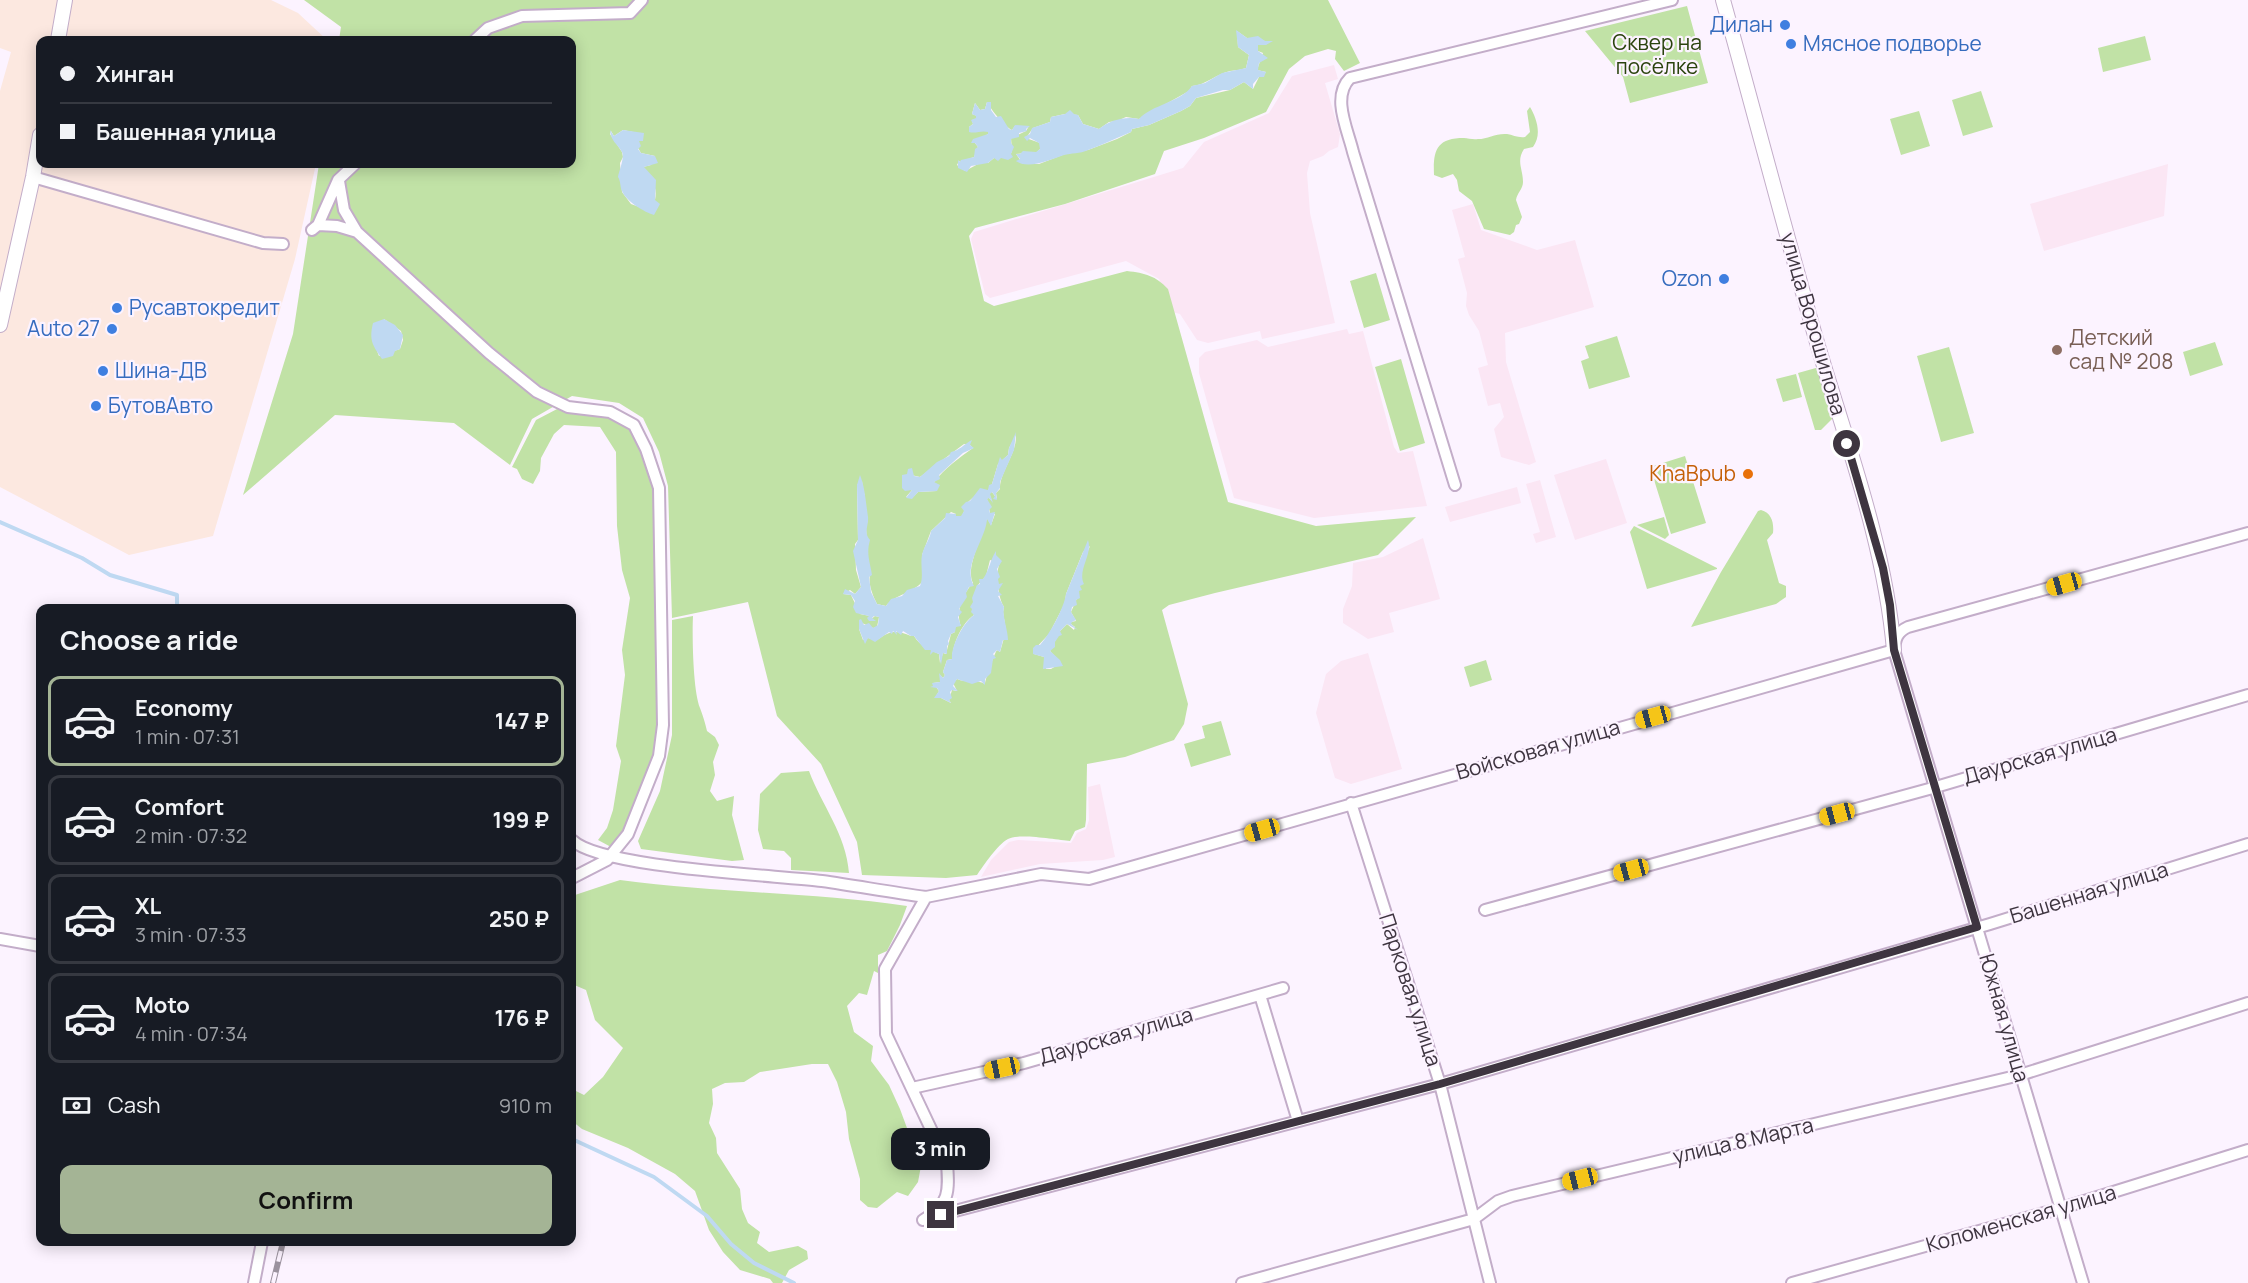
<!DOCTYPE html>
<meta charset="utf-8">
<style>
body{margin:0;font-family:Manrope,sans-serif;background:#242831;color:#f1f3f6;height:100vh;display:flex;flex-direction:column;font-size:22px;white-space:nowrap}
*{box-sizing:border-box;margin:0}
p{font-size:20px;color:#9ea1a6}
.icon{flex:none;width:33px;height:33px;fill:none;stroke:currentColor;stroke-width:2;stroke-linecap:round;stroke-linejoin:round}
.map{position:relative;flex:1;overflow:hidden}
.details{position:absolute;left:36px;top:604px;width:540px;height:642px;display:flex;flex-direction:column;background:#171b24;border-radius:12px;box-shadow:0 3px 15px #0003}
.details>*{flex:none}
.hud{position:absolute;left:36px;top:36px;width:540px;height:132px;border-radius:12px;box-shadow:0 3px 15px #0003;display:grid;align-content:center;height:132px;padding:0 24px;background:#171b24}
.end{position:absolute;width:27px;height:27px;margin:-14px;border:8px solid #3e3540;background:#fff;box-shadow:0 0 0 3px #fff}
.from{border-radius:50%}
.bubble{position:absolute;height:42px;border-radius:12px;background:#171b24;box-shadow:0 3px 15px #0003;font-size:20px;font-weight:700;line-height:42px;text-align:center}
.car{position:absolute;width:18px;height:36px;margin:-18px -9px;border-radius:8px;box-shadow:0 0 4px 2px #0007;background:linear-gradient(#f5c518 24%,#345 0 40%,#f5c518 0 76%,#345 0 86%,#f5c518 0)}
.hud b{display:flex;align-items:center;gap:21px;height:57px;font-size:22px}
.hud b+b{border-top:2px solid #363941}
.hud i{width:15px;height:15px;background:#f1f3f6}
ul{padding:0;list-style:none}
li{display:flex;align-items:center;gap:18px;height:90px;margin:0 12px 9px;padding:0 12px;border:3px solid #363941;border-radius:12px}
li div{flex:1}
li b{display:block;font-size:22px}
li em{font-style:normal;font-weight:700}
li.current{border-color:#a4b495}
li>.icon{width:54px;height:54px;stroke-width:1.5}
h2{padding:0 24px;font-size:27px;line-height:72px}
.pay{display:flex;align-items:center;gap:15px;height:66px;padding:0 24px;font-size:22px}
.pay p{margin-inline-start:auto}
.action{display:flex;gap:12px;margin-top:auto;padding:12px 24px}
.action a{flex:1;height:69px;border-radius:12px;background:#a4b495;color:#111;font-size:24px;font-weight:700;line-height:69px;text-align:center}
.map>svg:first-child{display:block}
.commercial{fill:#fce8e0}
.industrial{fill:#fbe6f4}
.green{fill:#c1e2a6;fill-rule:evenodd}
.water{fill:#bfd9f2}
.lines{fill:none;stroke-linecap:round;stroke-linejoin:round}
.stream{stroke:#bfd9f2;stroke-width:4}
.street-casing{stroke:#c3adc9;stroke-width:14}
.secondary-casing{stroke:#c3adc9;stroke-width:16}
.street{stroke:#fff;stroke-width:10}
.secondary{stroke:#fff;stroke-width:14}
.rail-casing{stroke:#9b929e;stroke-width:6}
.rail{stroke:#fcf3ff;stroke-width:4;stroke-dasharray:11;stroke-linecap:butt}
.route{stroke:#3e3540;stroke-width:8}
.shop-dot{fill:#3f7fe0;stroke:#fcf3ff;stroke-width:2}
.education-dot{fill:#8d6e63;stroke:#fcf3ff;stroke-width:2}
.food-dot{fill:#e8710a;stroke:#fcf3ff;stroke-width:2}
.labels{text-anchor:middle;stroke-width:4.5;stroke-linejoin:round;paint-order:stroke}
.shop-label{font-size:21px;fill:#366cbe;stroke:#fcf3ff;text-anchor:start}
.park-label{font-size:21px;fill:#2a430d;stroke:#fcf3ff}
.street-label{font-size:21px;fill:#3e3540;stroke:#fcf3ff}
.education-label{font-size:21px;fill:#785e54;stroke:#fcf3ff;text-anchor:start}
.food-label{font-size:21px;fill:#c56008;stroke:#fcf3ff;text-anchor:end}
</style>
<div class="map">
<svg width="2248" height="1283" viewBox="0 0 2248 1283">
<rect width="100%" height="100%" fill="#fcf3ff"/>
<!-- commercial -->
<path class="commercial" d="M0 0H271L298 13 327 40H40V164H316L295 259 213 536 129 555 0 487V91L11 52 0 48Z"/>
<!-- industrial -->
<path class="industrial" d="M1334 65 1338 79 1325 83 1340 134 1338 147 1329 151 1323 156 1310 161 1307 173 1310 213 1335 323 1262 339 1260 331 1208 343 1197 340 1180 314 1172 312 1159 279 1126 261 990 298 985 294 971 239 974 232 1183 168 1204 142 1269 113 1292 76Z
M2168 164 2164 216 2044 251 2030 204Z
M1473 204 1481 230 1537 250 1575 240 1594 307 1505 333 1506 362 1536 462 1529 465 1501 457 1494 429 1504 417 1500 403 1488 406 1478 368 1488 365 1479 331 1469 315 1466 306 1467 293 1458 259 1465 257 1452 210Z
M1347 329 1349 334 1363 331 1394 447 1398 453 1413 451 1427 506 1314 518 1234 498 1199 373V358L1205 352 1257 340 1268 347Z
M1606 459 1627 523 1575 540 1554 475Z
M1540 480 1556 537 1536 543 1533 534 1540 532 1526 484Z
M1517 487 1521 503 1450 522 1445 507Z
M1423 538 1440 599 1389 613 1394 632 1368 639 1343 623V609L1352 586 1353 563 1383 557Z
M1368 653 1402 769 1351 784 1335 778 1316 713 1326 674 1341 661Z
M1100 784 1115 857 1103 860 1040 864 981 877 991 860 1009 842 1018 840 1071 843 1077 833 1086 829 1089 820 1088 787Z"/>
<!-- green -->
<path class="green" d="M304 0H1328L1360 63 1344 71 1335 59 1336 51 1328 49 1305 56 1289 69 1266 112 1204 138 1164 151 1155 174 1065 204 975 228 969 236 984 301 994 306 1127 271C1145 273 1156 276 1168 289L1228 502 1316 526 1416 517 1378 555 1215 593 1169 605 1162 610 1188 704 1184 724 1174 740 1125 757 1087 764 1086 820 1085 827 1075 831 1070 841C1057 840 1019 833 1008 839 997 845 984 865 977 875L946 878 862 875 857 842 821 764 777 716 748 602 672 618 668 486 659 452 643 418 619 403 572 396 532 419 510 465 454 423 335 415 243 495 293 334 319 164H572V40H339L341 27ZM1237 31 1247 38 1265 41 1258 45V51L1263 53 1257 70 1266 72 1259 77 1253 89 1244 82 1230 90 1196 98 1190 106 1181 111 1149 125 1132 129 1131 132 1117 139 1088 150 1065 154 1039 164H1023L1016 154 1037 152 1040 149V143L1026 138 1033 128 1050 122 1051 117 1065 114 1078 115 1083 124 1099 129 1109 122 1117 121 1126 117 1139 119 1189 91 1192 86C1206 85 1216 74 1230 71 1236 70 1240 70 1246 68L1249 55 1238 47ZM987 102C992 111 1004 126 1012 130L1015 126H1029L1026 131 1011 138 1012 151 1009 158H994L988 163H980L965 171 957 165 959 161 960 162 974 157 978 147 975 143 988 134V131H978L969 127 973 124 972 120 976 119 977 116 972 114 975 103 980 110 985 109ZM623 130 638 133V148L641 153 655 156 651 165 643 167C651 179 658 185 655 200L642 208 631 204 622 192 620 163 623 157 622 152 610 134 611 131 614 136ZM384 319 401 331 403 340 400 349 379 356 377 351ZM1016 435C1017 454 999 473 1000 489L996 493 997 499 992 492 989 493 992 501 988 497 987 499 990 513 995 514 991 525 987 518C983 535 965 568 973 583 963 593 955 613 961 626H957L954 628 955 632 951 634 946 654 943 653 940 663 939 654C927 648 921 647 914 636H911C897 630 890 630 877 640L868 638 863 640 859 629 860 624 862 623 873 628 877 627 879 617 875 616 870 620V616L860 614 851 595 843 594 850 590 855 594 861 587 856 570 855 544 858 540 857 485 862 481 863 490 865 496V512L868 518 866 528 868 565 871 571C867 582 872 594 877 604L886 606C894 595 913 593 922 582V555L931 531 951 512 956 514V516H962L968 502 977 494 988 490 992 484 998 464 1008 455 1009 448ZM964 444 970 445 973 448C959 458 945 468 934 482L937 491 918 492 914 496 906 497 912 490 907 474 920 477ZM1090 546 1083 563 1078 596 1071 612 1076 621 1071 622V624L1075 627 1074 630 1067 624 1060 631 1050 651 1061 663 1051 669H1046L1044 657 1034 654 1033 651 1049 634 1065 603 1066 594 1083 552ZM990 560 1000 563C995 571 998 599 1004 607L1003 612 1006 631 1000 652 997 650C995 652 985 680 985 684 977 679 966 683 957 679L953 683 957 691 952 690 949 700 951 703 941 698H935L939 691 933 683 940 682V675L943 678 945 675 943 672 947 660 952 659C953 644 961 624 974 615L972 610 977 586 986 576Z
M1687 6 1708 83 1630 103 1623 77 1585 31Z
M2145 36 2151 60 2103 72 2098 48Z
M1981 91 1993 127 1963 136 1952 100Z
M1530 107C1537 119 1542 135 1533 147L1524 149C1516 161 1523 169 1523 182 1523 189 1517 193 1516 200L1522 217 1519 224 1516 225 1514 232 1510 235 1484 229 1472 201 1459 191 1457 180 1453 174 1442 178 1434 175C1433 151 1436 138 1464 138 1468 138 1473 140 1478 139 1488 139 1496 133 1507 134 1513 135 1518 138 1525 137L1530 132 1527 111Z
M1919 111 1930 146 1901 155 1890 119Z
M1376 273 1390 320 1364 328 1350 281Z
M1617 336 1630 377 1589 389 1581 361 1589 358 1585 346Z
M2215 342 2223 365 2190 376 2183 352Z
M1949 347 1974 433 1941 442 1917 356Z
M1401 359 1425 443 1400 451 1375 367Z
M1823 366 1837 414 1821 430H1815L1798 373Z
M1796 374 1802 397 1783 402 1776 379Z
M559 408 608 414 633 426 656 488 659 724C654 765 638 816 611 847L598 840 607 828 613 810 621 761 616 746 625 675 622 650 630 598 622 570 617 526 616 452 600 427 564 425 554 434 541 458 540 471 533 484 522 479 517 469 512 467 536 420Z
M1685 456 1706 523 1671 534 1650 467Z
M1761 510C1772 513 1774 523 1773 533L1767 540 1779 583 1786 586V597L1776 604 1691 627 1721 572 1758 511Z
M1664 517 1669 535 1665 539 1637 525Z
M1634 526 1717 568V569L1647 589 1630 532Z
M693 616C692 636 693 691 700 708 703 716 705 722 707 731L715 737 719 745 713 762 715 775 710 791 717 801 734 796 732 815 744 860 732 861 641 849 638 841 660 791 672 735V620Z
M1486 660 1492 680 1470 687 1464 667Z
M1221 721 1231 755 1191 767 1184 744 1205 738 1202 726Z
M809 771C822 806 846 834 849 873L791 870V858L784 851 763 849 758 830 760 794 781 773Z
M620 880C715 893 812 892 907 906L900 925 887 951 878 955V973L874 971 867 995 859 993 847 1006 854 1032 873 1046 871 1061 889 1085 900 1109 921 1166 918 1182 908 1196 897 1192 877 1208 868 1207 860 1200V1179L849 1139 846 1112 837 1082 828 1064H812L760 1072 744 1082 725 1083 712 1089 713 1104 709 1123 716 1138 717 1153 740 1189 742 1209 748 1223 760 1232 757 1243 769 1252 798 1246 807 1251 808 1259 789 1270 782 1283H773L770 1279 740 1270 723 1252 709 1230 695 1191 675 1174 628 1148 582 1129 572 1121V1089L584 1095 603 1077 623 1048 595 1020 586 990 572 984V896Z"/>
<!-- water -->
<path class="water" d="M1236 30 1247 38 1258 36 1265 41H1273L1266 45H1258V51L1268 58 1259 63 1258 70 1266 72 1264 77H1259L1253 84V89L1244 82 1230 90H1223L1196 98 1190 106 1181 111 1149 125 1132 129 1131 132C1116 138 1102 145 1088 150 1080 154 1071 153 1064 155 1052 159 1028 170 1016 161L1020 159 1016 154H1020L1023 151 1036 152 1040 149 1039 143 1030 138 1027 141 1024 137 1030 134 1032 128 1050 122 1051 117 1065 114 1070 110 1074 114 1078 115 1083 124 1099 129C1110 120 1125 116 1139 119 1151 105 1181 102 1192 86L1205 83 1222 73 1246 68 1249 55 1238 47Z
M987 102H991V110L996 117 1001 116 1009 129 1012 130 1015 125 1030 126 1026 129 1027 131 1019 133V137L1011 139V143L1014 147 1011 154 1013 157 1008 160 1001 158 998 161 994 158 988 163 971 166 967 172 958 168V160L960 162 961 160 974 157 975 149 978 147 975 143H971L973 139 988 134V132C981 130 976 134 969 132V127L973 124 971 120 976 118V116L972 114 975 103 980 110 985 109Z
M610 130 614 136 623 130 644 133 643 141H639L641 146 638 149 641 153 655 156 658 163 644 167 656 180 655 200 660 204 654 215C644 212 626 201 622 191 620 187 621 182 618 177 619 171 625 157 622 152 617 143 611 142 610 130Z
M384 319 395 325 403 335 400 349 395 351 393 356 382 359C372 345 369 340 373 323Z
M1016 432 1014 450 1000 482V488L996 493 997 500 993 499 995 496 992 492 990 494 993 503 989 498 987 499 992 507 989 510 990 513 995 512 991 526 987 519C986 539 962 566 974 586L969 587 966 593 967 597 959 609 962 612 958 617 961 626 956 627 955 632 951 634 948 641 949 644 947 646V654L943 653 941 665 939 654 933 652 930 655 931 650H925L914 636H911L903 631 901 635 896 631 897 635 893 631 892 634 889 632 875 642 868 638 865 644 859 629V620L861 619 864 625 869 623 873 628 878 625 879 617 874 616 872 618 876 621H869L867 618 869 616 856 613 853 607 855 601 851 595 843 594 845 589 855 594 861 587 853 551 858 540 857 485 860 475C865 487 866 504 868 517 869 526 863 532 870 540 866 554 870 562 872 575L869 577 871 592 877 604 886 606 891 599 902 596 907 590 920 586C924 576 920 565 922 555 924 546 930 539 931 531L945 518 946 513 956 514V516H961L964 511 961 507 966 502 970 501 980 488 988 490 989 485 992 484 1000 457 1002 460 1008 455 1009 448Z
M972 440 970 445 974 448 963 453 939 475 940 479 934 482 940 485 937 491 918 492 912 499 906 498 912 490 905 491 902 488V475L907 474 908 469 912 468 914 476 920 477 937 462 949 456 951 452C959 451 964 444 972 440Z
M1088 540C1093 555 1077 570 1084 584L1080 586 1082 590 1079 591 1080 598 1076 600 1077 605 1072 607 1071 612 1076 620 1072 622 1071 624 1078 630 1067 624 1060 631 1062 635 1059 636 1055 642V647L1050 651 1060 660 1063 666 1043 669 1044 657 1033 654V648L1036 645H1040C1050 634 1064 608 1066 594Z
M996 551V555L1002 561 997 569 1000 577 998 579 999 584 1003 583 998 591 1002 595 998 596 1004 607C1002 616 1008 630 1008 640H1003L1000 652 997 650 993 654 996 658 993 659 991 673 985 679V685L981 681 972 684 957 679 953 686 958 691 952 690 950 692 952 698 949 700 951 703 941 698H934L939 691 937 688 930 687 933 686 932 683 940 682 939 673 943 678 945 675 943 672 947 660 952 659C951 646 963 623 974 615L971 612 972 609 970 607 973 602 972 598 977 585 980 584 979 579H983C989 571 990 560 996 551Z"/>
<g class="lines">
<!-- stream -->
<path class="stream" d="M0 522 82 558 110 575 177 595V609
M572 1139 654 1177 707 1216 731 1244 754 1263 794 1283"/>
<defs>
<path id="street" d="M475 40 488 28 522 16 630 13 642 0
M33 177 263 243 283 244
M339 181 344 210 357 232
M318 225 337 226 357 232 489 353 537 392 568 407 610 412 634 425 646 449 659 488 663 725 659 756 628 834 607 860 572 878
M312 230 318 225 338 180 355 164
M1455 485 1353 152C1348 130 1331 97 1350 78L1672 0
M1894 650 2083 1283
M1351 803 1440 1084 1490 1283
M572 840C600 868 774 875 822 881 856 886 891 892 926 897
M1485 910 1929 789 2248 695
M0 939 40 946
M1260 995 1298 1121
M912 1088 1024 1063 1283 988
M932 1217 1440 1084 1990 924 2248 844
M923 1220C950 1205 949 1191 947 1163L886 1034 885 969 926 897 1041 874 1089 879 1894 650C1895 639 1897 632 1908 627L2248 533
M254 1283 262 1242
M1242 1283 1474 1219 1498 1201 1512 1196 2020 1075 2248 1003
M1792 1283 2062 1208 2248 1150"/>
<path id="secondary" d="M1723 0C1755 115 1785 231 1818 346 1848 447 1885 546 1894 650
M58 40 65 0
M0 325 33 177 40 135"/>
</defs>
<!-- street casing -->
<use href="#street" class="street-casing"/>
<!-- secondary casing -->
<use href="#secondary" class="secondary-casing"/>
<!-- street -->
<use href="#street" class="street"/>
<!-- secondary -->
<use href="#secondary" class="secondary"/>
<defs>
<path id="rail" d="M273 1283 283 1242"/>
</defs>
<!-- rail casing -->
<use href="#rail" class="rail-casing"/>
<!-- rail -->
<use href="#rail" class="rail"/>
</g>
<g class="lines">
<!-- route -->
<path class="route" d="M941 1215 1440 1084 1977 927 1894 650 1890 605 1883 568 1847 444"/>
</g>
<!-- markers -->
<g class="shop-dot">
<circle cx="1785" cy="25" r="6"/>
<circle cx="1791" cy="44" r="6"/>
<circle cx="1724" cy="279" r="6"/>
<circle cx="117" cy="308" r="6"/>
<circle cx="112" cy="329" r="6"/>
<circle cx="103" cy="371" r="6"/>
<circle cx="96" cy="406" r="6"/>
</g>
<circle class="education-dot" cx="2057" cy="350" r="6"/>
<circle class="food-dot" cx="1748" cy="474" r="6"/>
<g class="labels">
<!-- shop labels -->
<g class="shop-label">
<text x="1773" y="32" text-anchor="end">Дилан</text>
<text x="1803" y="51">Мясное подворье</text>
<text x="1712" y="286" text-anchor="end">Ozon</text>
<text x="129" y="315">Русавтокредит</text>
<text x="100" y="336" text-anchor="end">Auto 27</text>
<text x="115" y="378">Шина-ДВ</text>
<text x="108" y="413">БутовАвто</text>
</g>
<!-- park labels -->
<g class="park-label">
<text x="1657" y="50">Сквер на<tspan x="1657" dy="24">посёлке</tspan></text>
</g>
<!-- street labels -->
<g class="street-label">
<text transform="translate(1813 324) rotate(74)" y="7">улица Ворошилова</text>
<text transform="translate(1538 750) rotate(-16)" y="7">Войсковая улица</text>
<text transform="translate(2040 756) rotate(-16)" y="7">Даурская улица</text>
<text transform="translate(2089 893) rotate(-17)" y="7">Башенная улица</text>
<text transform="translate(1410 990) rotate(72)" y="7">Парковая улица</text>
<text transform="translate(2004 1018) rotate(74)" y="7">Южная улица</text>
<text transform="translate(1116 1036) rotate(-16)" y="7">Даурская улица</text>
<text transform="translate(1743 1141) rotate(-13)" y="7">улица 8 Марта</text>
<text transform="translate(2021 1219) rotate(-16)" y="7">Коломенская улица</text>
</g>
<!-- education labels -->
<g class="education-label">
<text x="2069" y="345">Детский<tspan x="2069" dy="24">сад № 208</tspan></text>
</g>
<!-- food labels -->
<g class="food-label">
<text x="1736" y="481">KhaBpub</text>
</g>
</g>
</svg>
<i class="end from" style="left:1847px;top:444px"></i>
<i class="end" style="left:941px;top:1215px"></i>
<div class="bubble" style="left:891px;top:1128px;width:99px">3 min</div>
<i class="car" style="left:2064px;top:584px;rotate:254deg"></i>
<i class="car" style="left:1653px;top:717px;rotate:255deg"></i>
<i class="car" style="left:1837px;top:814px;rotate:255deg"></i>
<i class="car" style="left:1262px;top:830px;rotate:254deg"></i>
<i class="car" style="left:1631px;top:870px;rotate:255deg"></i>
<i class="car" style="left:1002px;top:1068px;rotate:258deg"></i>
<i class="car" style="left:1580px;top:1179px;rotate:256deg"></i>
<div class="hud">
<b><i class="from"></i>Хинган</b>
<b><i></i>Башенная улица</b>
</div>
<section class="details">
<h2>Choose a ride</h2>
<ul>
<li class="current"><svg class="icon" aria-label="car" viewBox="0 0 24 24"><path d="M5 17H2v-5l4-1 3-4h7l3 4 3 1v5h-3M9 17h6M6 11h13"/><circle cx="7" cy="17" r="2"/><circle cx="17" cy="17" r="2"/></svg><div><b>Economy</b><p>1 min · 07:31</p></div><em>147 ₽</em></li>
<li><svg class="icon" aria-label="car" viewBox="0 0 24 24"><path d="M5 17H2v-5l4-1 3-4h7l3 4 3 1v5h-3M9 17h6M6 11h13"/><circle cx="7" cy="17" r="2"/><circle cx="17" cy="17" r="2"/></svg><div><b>Comfort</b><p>2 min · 07:32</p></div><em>199 ₽</em></li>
<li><svg class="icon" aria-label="car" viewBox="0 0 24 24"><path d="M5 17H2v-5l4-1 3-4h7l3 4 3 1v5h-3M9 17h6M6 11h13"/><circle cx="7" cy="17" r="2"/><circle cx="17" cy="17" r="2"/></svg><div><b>XL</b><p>3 min · 07:33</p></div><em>250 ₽</em></li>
<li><svg class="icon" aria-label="car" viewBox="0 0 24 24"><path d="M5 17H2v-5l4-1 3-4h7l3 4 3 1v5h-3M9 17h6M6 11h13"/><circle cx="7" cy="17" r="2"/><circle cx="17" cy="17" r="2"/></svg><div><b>Moto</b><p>4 min · 07:34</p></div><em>176 ₽</em></li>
</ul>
<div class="pay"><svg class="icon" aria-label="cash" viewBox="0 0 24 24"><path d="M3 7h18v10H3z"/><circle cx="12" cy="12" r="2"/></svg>Cash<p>910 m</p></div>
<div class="action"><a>Confirm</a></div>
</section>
</div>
